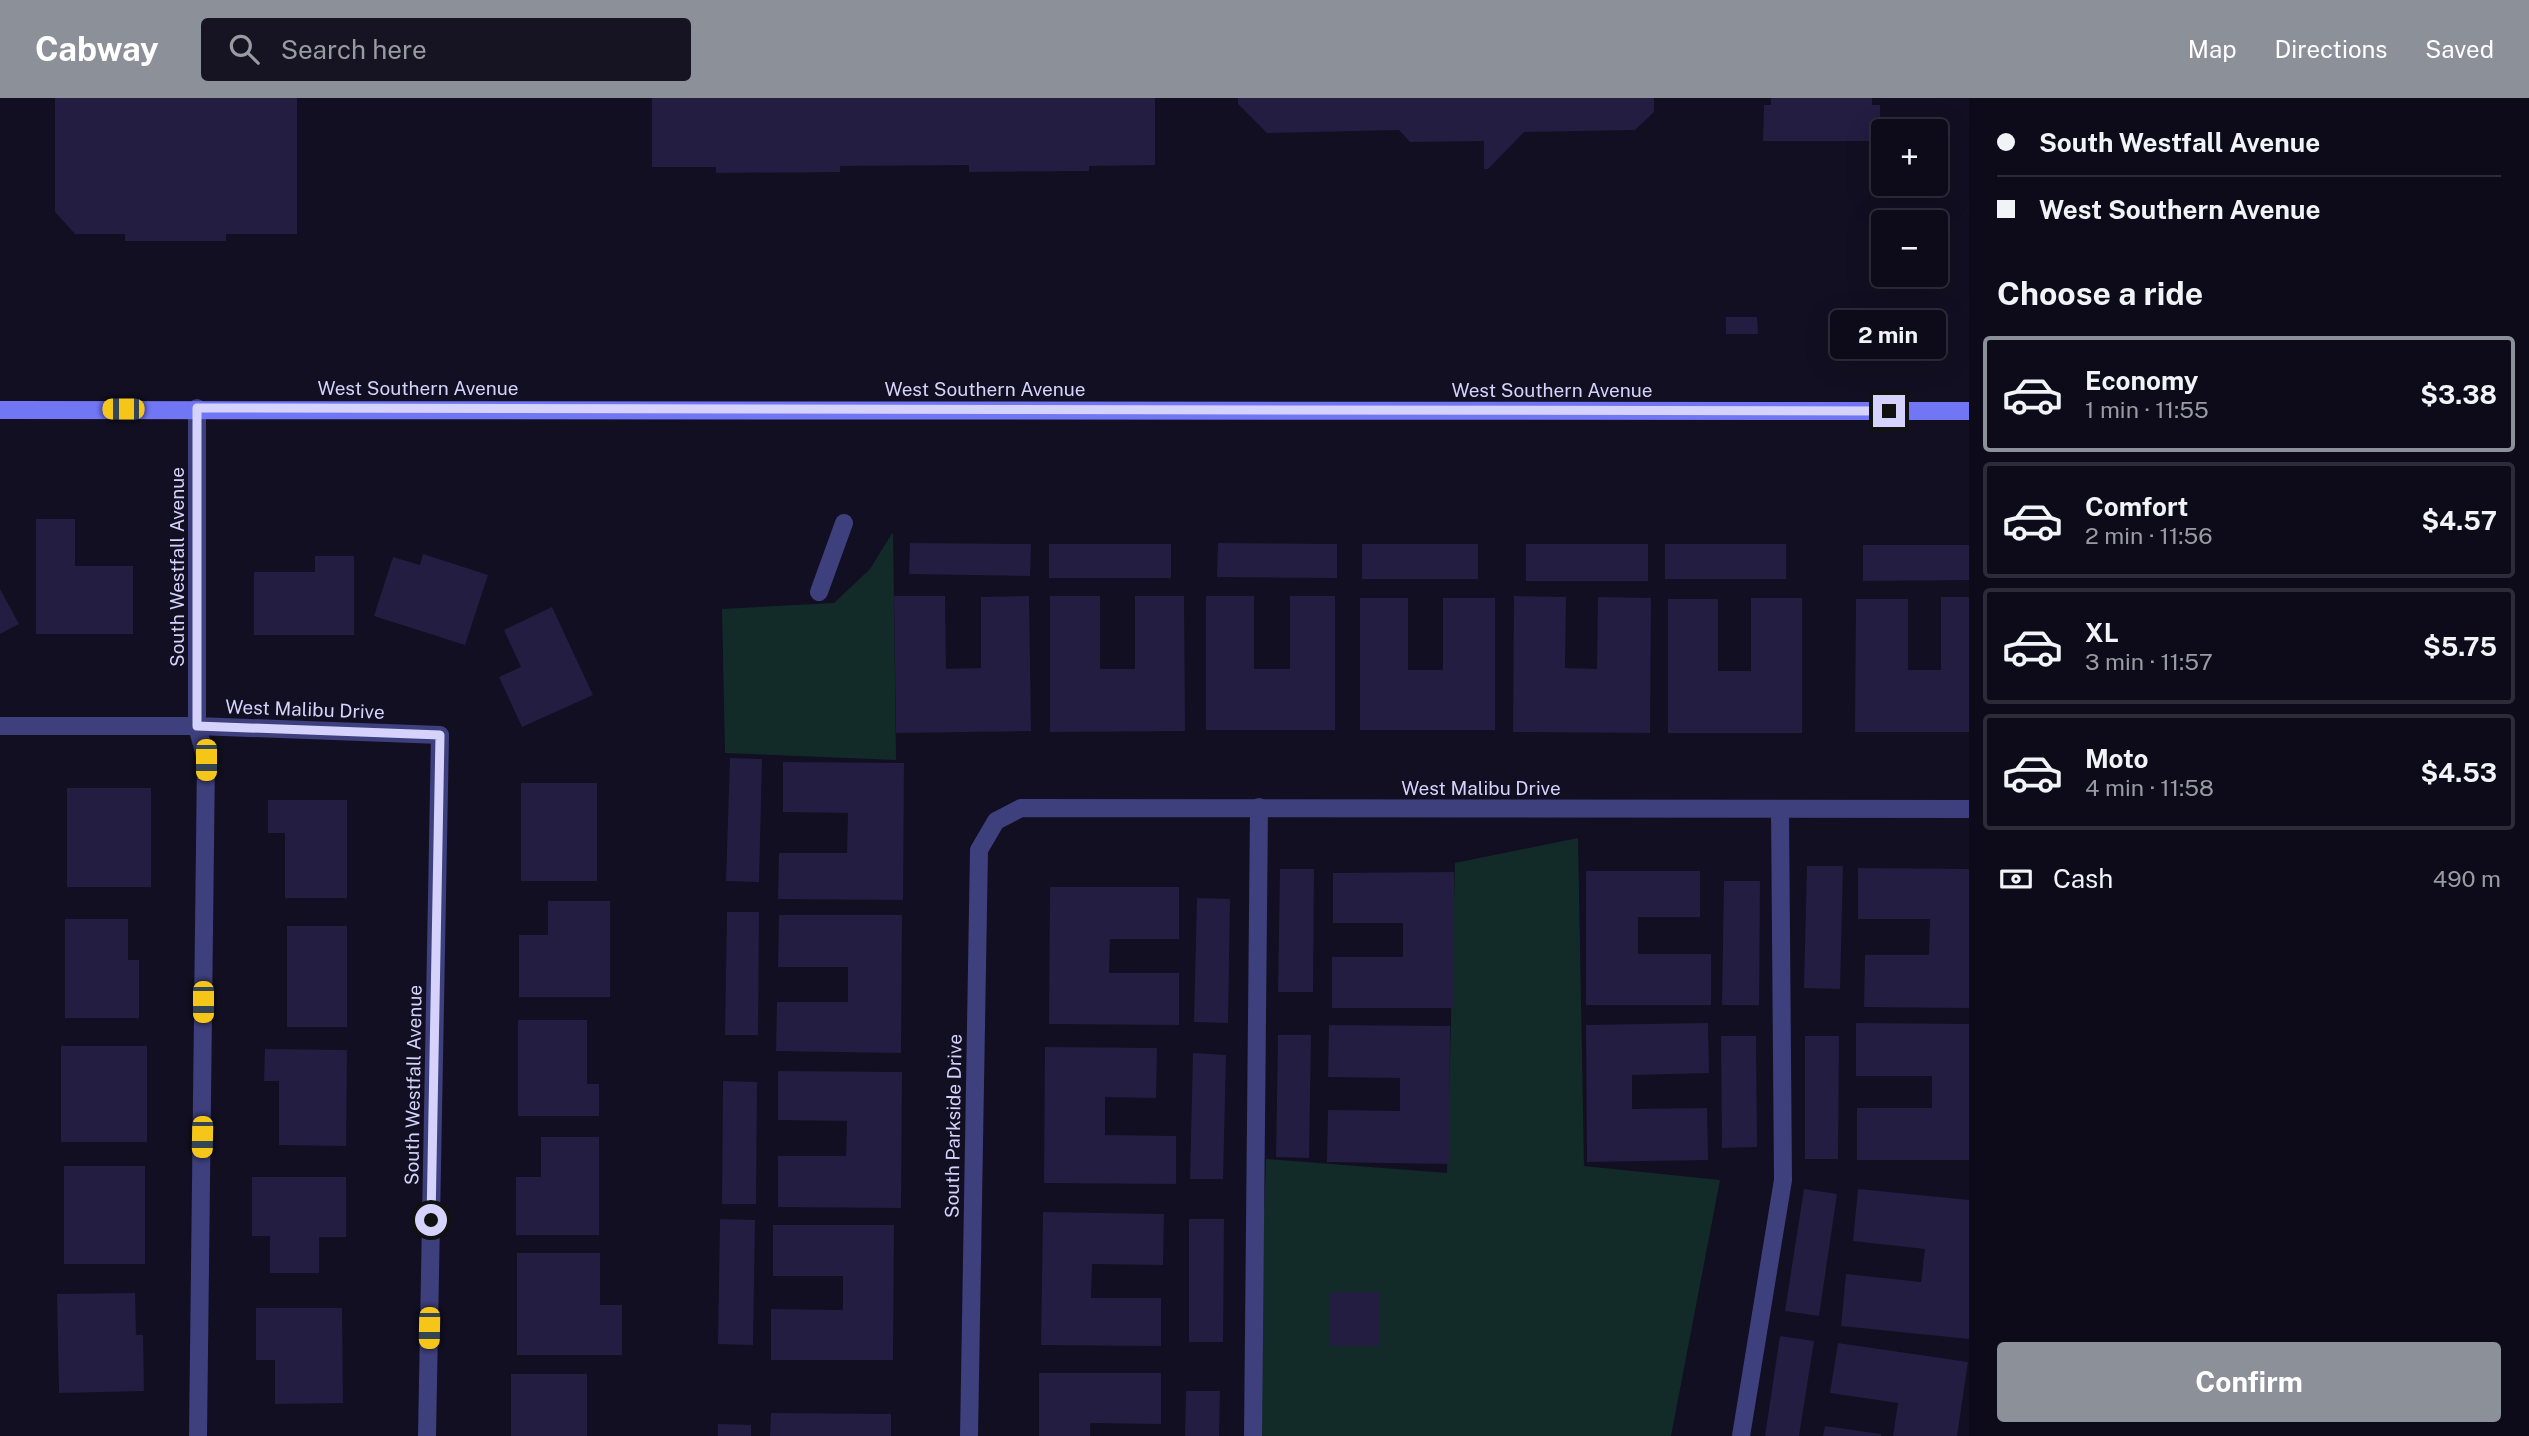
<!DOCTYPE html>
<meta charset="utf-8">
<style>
body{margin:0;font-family:"Public Sans",sans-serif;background:#161422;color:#f1f3f6;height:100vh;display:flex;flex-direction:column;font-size:26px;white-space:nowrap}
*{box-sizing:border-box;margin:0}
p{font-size:23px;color:#9a9ba2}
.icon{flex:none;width:38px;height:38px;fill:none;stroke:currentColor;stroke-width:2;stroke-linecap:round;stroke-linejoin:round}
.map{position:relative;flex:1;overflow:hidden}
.details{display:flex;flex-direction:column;background:#0d0b19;width:560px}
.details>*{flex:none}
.guide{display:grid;align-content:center;height:154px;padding:0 28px;background:#0d0b19}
.fabs{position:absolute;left:1871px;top:21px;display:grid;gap:14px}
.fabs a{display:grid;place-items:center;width:77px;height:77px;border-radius:7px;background:#0d0b19;box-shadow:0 7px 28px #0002,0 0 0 2px #2d2b38;font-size:35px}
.end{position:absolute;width:32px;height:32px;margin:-16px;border:9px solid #d5d3fc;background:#111;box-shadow:0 0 0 4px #111}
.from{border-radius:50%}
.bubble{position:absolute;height:49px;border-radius:7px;background:#0d0b19;box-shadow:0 7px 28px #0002,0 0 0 2px #2d2b38;font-size:23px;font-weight:700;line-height:49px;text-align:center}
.car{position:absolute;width:21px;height:42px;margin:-21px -10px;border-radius:9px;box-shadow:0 0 5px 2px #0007;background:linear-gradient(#f5c518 24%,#345 0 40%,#f5c518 0 76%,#345 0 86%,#f5c518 0)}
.guide b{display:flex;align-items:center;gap:24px;height:66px;font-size:26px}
.guide b+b{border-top:2px solid #2d2b38}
.guide i{width:18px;height:18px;background:#f1f3f6}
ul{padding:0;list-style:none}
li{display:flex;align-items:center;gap:21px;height:116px;margin:0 14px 10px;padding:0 14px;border:4px solid #2d2b38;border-radius:7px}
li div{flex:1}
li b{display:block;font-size:26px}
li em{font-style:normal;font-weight:700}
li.current{border-color:#8c9099}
li>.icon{width:63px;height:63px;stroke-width:1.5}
h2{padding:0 28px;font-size:32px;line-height:84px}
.pay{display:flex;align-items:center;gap:18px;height:77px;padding:0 28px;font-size:26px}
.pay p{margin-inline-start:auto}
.cta{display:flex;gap:14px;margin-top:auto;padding:14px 28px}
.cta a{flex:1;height:80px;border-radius:7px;background:#8c9099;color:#fff;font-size:28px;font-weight:700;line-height:80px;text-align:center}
header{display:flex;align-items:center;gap:42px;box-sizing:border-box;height:98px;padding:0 35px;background:#8c9099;color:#fff}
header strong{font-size:33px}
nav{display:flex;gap:38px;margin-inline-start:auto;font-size:24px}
.search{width:490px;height:63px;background:#161422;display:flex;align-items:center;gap:18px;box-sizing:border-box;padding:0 24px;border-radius:7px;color:#9a9ba2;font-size:26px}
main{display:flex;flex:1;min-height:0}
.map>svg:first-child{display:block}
.green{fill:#132b28}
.building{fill:#221d41}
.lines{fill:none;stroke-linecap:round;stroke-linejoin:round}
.lane{stroke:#3e3f7d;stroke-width:18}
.street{stroke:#3e3f7d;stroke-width:18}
.secondary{stroke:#7176f4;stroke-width:18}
.route{stroke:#d5d3fc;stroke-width:9}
.labels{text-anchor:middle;stroke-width:5;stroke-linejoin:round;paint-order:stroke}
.street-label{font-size:19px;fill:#d5d3fc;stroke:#110f21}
</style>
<header>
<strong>Cabway</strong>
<div class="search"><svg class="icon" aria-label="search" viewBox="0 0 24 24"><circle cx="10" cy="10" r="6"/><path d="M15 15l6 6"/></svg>Search here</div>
<nav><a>Map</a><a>Directions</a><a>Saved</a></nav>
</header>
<main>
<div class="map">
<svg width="1969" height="1338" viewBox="0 0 1969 1338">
<rect width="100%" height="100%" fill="#110f21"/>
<!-- green -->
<path class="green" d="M893 434 896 662 725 655 722 511 834 505 870 471Z
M1578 740 1584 1068 1720 1082 1671 1338H1256L1266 1061 1447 1075 1455 765Z"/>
<!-- building -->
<path class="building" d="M55 0H297V136H226V143H125V136H75L55 114Z
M652 0H1155V67L1089 68V73L969 74V67L840 68V74L716 75V69H652Z
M1238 0H1654V14L1635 32 1524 34 1488 71H1484V43L1410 44 1399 32 1267 35 1238 6Z
M1771 0H1872V7H1880V43H1763L1764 7H1771Z
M1726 219H1757L1758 236H1726Z
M36 421H75V468H133V536H36Z
M910 445 1031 446 1030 478 909 476Z
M1218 445 1337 446V480L1217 479Z
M1049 446H1171V480H1049Z
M1362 446H1478V481H1362Z
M1526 446H1648V483H1526Z
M1665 446H1786V481H1665Z
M1863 447H1969V482L1863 483Z
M423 456 488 477 465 547 374 518 393 459 420 467Z
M315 458H354V537H254V474H315Z
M0 491 19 526 0 536Z
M894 498H945L946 571 981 570V499L1029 498 1031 633 896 635Z
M1050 498H1100V571H1135V498H1184L1185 633 1050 634Z
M1206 498H1254V571H1290V498H1335V632H1206Z
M1514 498 1566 499 1565 570 1597 571 1598 499 1651 500 1650 635 1513 634Z
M1941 499H1969V634H1855L1856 501H1908V572H1941Z
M1360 500H1408V572H1443V500H1495V632H1360Z
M1751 500H1802V635H1668V501H1718V573H1751Z
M552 509 593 597 522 629 499 579 521 569 504 532Z
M730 660 762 661 759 784 726 783Z
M783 664 904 665 903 802 778 801 779 755H847L848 715 783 714Z
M521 685H597V783H521Z
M67 690H151V789H67Z
M268 702H347V800H285V735H268Z
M1807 768H1843L1840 891 1804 890Z
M1858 770 1969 771V910L1864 909 1865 857H1929L1930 821H1858Z
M1280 771H1314L1313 894H1278Z
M1586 773H1700V819H1638V856H1711V907H1586Z
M1454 774V910H1332V859H1403V825H1333V775Z
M1724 783H1760L1759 907H1722Z
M1050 789H1179V841H1110L1109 875H1179V927L1049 926Z
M1197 800 1230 801 1228 925 1194 924Z
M548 803H610V899H519V837H548Z
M727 814H759L758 937H725Z
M779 817H902L901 955 776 953 777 904H848V869H778Z
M65 821H128V862H139V920H65Z
M287 828H347V929H287Z
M518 922H587V986H599V1018H518Z
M1708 925 1709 975 1632 977V1011L1707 1010 1708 1062 1587 1064 1586 927Z
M1856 925 1969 926V1062H1857V1010H1932V978H1856Z
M1329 927 1450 928 1449 1066 1327 1064 1328 1012 1400 1013V980L1328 979Z
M1278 937H1311L1309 1060 1276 1059Z
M1721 938H1756L1757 1049 1722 1050Z
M1805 938H1839L1838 1061H1805Z
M61 948H147V1044H61Z
M1045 949 1157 950 1156 1000 1105 999V1037L1176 1038V1086L1044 1085Z
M265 951 347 952 346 1048 279 1047V983H264Z
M1193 955 1226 957 1223 1081H1190Z
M778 973 902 974 901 1110 778 1109V1058H846L847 1023 778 1022Z
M723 983 757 984 756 1106H722Z
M541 1039H599V1137H516V1079H541Z
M64 1068H145V1166H64Z
M252 1079H346V1139H319V1175H270V1138H252Z
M1804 1091 1837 1096 1819 1218 1785 1213Z
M1858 1091 1969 1102V1241L1841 1228 1846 1176 1921 1184 1925 1151 1853 1143Z
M1043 1114 1164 1116 1163 1167 1092 1166 1091 1200H1161V1248L1041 1247Z
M720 1121 755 1122 753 1247 718 1246Z
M1189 1121H1224L1223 1244H1189Z
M773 1127H894L893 1262H771V1211L843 1212V1178H773Z
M517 1155H600V1207H622V1257H517Z
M1330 1194H1380V1248H1330Z
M135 1195 136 1237H143L144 1293 59 1295 57 1196Z
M256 1210H342L343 1305 275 1306V1262H256Z
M1780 1238 1814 1243 1799 1338H1765Z
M1838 1245 1968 1264 1957 1338H1893L1898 1305 1830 1295Z
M1039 1275H1161V1326L1090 1325V1338H1039Z
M511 1276H587V1338H511Z
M1186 1293H1220L1219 1338H1185Z
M771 1315 891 1316V1338H770Z
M718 1326 751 1327V1338H718Z
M1825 1328 1881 1336V1338H1823Z"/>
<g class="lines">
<!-- lane -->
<path class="lane" d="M819 494 844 425
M197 628 206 662 198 1338
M1253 1338 1259 709
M1741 1338 1783 1082 1780 713"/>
<!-- street -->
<path class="street" d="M197 310V628
M0 628H197L440 637 427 1338
M969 1338 979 752 996 723 1021 710 1969 711"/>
<!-- secondary -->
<path class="secondary" d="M0 312 1969 313"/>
</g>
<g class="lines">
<!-- route -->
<path class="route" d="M431 1122 440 637 197 628V310L1889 313"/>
</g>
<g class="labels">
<!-- street labels -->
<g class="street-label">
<text x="418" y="297">West Southern Avenue</text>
<text x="985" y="298">West Southern Avenue</text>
<text x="1552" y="299">West Southern Avenue</text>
<text transform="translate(177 469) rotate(-90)" y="7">South Westfall Avenue</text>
<text transform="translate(305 611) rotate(2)" y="7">West Malibu Drive</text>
<text x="1481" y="697">West Malibu Drive</text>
<text transform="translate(413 987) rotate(-89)" y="7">South Westfall Avenue</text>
<text transform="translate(953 1028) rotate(-89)" y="7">South Parkside Drive</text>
</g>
</g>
</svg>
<div class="fabs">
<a>+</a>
<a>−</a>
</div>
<i class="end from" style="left:431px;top:1122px"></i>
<i class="end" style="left:1889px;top:313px"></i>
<div class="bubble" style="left:1830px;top:212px;width:116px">2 min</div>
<i class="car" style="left:123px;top:311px;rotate:270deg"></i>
<i class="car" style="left:206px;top:662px;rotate:180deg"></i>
<i class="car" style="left:203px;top:904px;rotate:180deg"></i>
<i class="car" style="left:202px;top:1039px;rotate:181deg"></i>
<i class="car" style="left:429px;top:1230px;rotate:181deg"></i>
</div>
<section class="details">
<div class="guide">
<b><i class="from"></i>South Westfall Avenue</b>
<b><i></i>West Southern Avenue</b>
</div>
<h2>Choose a ride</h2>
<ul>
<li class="current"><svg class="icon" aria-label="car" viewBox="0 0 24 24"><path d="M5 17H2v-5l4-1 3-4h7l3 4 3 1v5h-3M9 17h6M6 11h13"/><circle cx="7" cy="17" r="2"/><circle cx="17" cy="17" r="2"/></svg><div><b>Economy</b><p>1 min · 11:55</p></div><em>$3.38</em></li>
<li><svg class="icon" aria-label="car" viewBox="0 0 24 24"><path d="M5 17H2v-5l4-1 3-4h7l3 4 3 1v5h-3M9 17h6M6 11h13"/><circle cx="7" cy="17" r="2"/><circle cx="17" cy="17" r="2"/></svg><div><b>Comfort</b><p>2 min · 11:56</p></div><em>$4.57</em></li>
<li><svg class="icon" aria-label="car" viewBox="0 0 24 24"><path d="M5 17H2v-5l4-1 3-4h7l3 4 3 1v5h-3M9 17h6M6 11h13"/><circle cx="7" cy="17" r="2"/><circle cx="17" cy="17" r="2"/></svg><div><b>XL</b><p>3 min · 11:57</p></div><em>$5.75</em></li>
<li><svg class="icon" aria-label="car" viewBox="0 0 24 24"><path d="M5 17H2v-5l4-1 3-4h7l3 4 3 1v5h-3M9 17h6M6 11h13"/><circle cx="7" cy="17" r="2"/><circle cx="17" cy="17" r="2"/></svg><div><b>Moto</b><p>4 min · 11:58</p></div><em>$4.53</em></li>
</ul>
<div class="pay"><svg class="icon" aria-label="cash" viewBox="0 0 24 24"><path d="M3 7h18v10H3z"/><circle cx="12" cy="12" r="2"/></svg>Cash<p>490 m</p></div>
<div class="cta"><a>Confirm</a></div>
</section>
</main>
